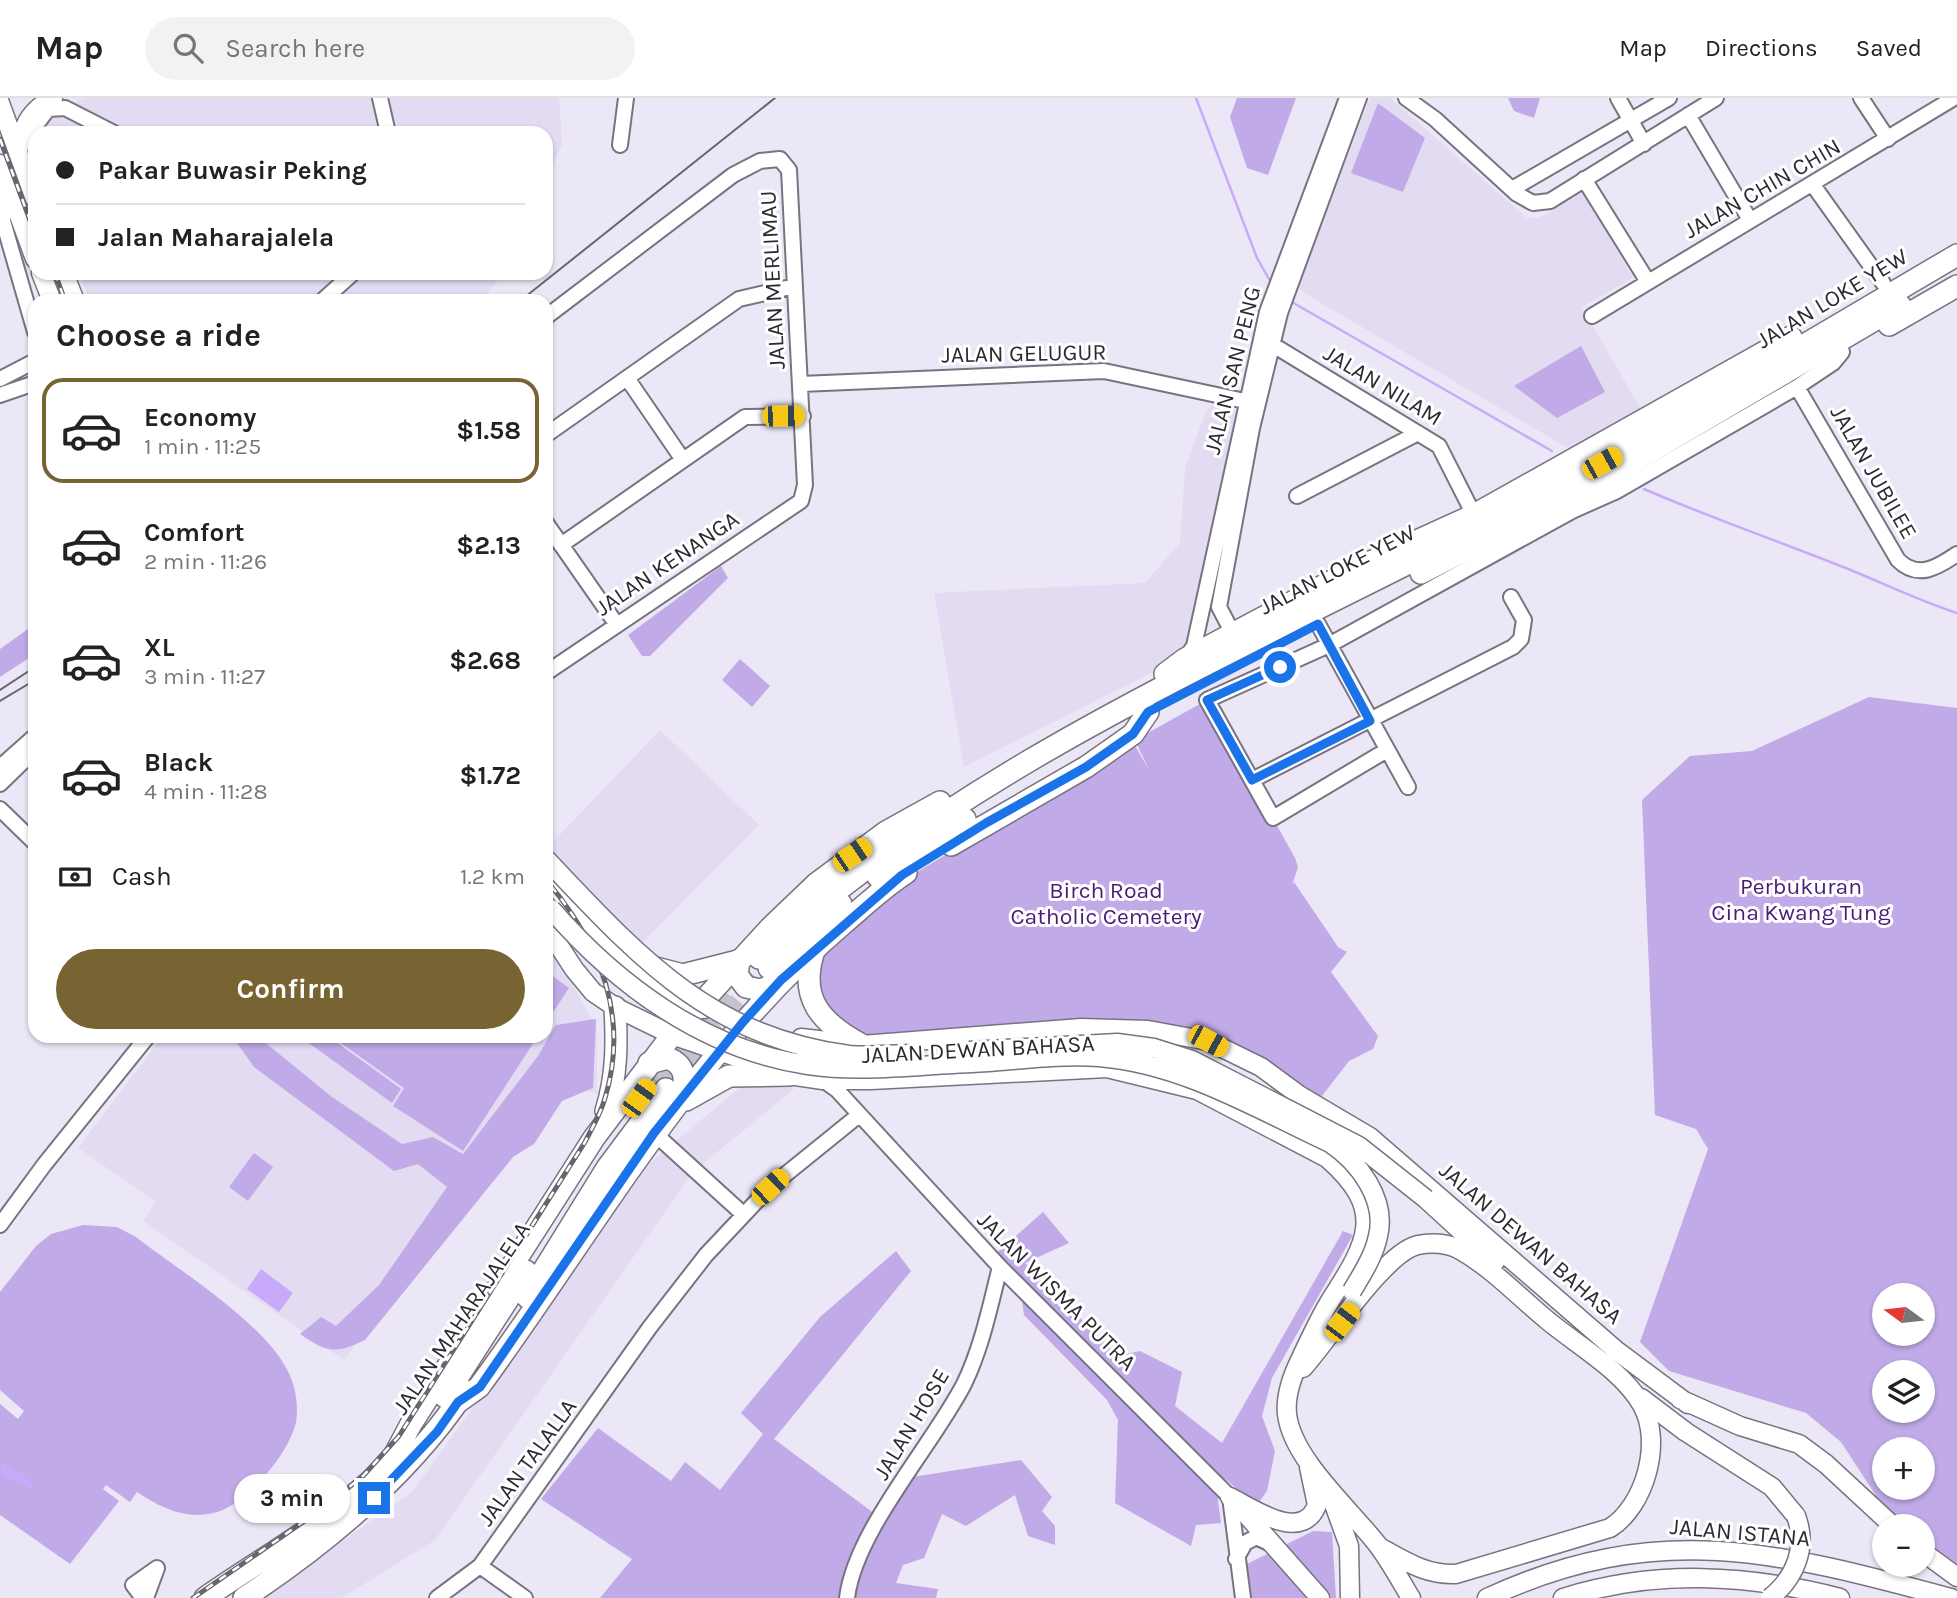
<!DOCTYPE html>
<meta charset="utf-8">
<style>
body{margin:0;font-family:Karla,sans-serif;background:#f2f2f2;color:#222;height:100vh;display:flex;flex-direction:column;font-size:26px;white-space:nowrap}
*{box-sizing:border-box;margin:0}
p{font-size:23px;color:#767676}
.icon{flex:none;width:38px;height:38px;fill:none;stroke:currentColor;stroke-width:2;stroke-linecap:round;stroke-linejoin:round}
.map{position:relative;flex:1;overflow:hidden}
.details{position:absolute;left:28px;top:196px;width:525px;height:749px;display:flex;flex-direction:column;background:#fff;border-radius:21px;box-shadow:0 2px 5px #0004}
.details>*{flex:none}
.hud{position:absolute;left:28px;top:28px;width:525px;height:154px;border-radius:21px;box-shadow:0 2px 5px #0004;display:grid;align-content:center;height:154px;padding:0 28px;background:#fff}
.needle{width:46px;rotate:285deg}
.tools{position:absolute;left:1872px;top:1185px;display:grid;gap:14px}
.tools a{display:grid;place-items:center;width:63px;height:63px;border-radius:50%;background:#fff;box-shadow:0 2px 5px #0004;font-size:35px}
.end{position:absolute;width:32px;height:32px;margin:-16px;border:9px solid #1a73e8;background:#fff;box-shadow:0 0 0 4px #fff}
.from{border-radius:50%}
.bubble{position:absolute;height:49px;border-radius:24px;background:#fff;box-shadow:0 2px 5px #0004;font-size:23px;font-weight:700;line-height:49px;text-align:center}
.car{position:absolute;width:21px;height:42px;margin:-21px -10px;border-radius:9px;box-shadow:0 0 5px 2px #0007;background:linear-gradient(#f5c518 24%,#345 0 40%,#f5c518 0 76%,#345 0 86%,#f5c518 0)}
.hud b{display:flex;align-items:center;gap:24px;height:66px;font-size:26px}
.hud b+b{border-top:2px solid #e0e0e0}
.hud i{width:18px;height:18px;background:#222}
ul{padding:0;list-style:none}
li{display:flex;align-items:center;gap:21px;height:105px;margin:0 14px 10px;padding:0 14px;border:4px solid transparent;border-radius:21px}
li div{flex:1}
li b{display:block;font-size:26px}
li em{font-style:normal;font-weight:700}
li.active{border-color:#776432}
li>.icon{width:63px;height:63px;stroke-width:1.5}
h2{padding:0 28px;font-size:32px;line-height:84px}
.pay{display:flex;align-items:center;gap:18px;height:77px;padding:0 28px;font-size:26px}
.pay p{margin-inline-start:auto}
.cta{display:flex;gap:14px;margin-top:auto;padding:14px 28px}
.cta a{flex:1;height:80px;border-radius:42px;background:#776432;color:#fff;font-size:28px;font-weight:700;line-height:80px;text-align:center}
header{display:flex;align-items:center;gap:42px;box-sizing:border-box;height:98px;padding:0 35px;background:#fff;border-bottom:2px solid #e0e0e0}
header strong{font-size:33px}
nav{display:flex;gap:38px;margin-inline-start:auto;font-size:24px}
.search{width:490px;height:63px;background:#f2f2f2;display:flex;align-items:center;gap:18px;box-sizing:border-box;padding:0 24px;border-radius:38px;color:#767676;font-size:26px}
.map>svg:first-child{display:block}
.built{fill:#e3dbf2}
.green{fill:#c0aae7;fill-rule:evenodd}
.water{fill:#c8aafb}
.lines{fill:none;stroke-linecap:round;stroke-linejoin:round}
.stream{stroke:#c8aafb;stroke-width:2.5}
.highway-tunnel{stroke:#c6c1cf;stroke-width:21;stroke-dasharray:21 10;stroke-linecap:butt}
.minor-casing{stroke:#787381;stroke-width:18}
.major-casing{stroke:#787381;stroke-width:21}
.highway-casing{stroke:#787381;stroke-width:24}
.minor{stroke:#fff;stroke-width:14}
.major{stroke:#fff;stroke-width:18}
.highway{stroke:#fff;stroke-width:21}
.tram{stroke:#68656e;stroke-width:2}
.rail-casing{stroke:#68656e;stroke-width:5}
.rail{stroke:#fff;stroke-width:2.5;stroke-dasharray:8;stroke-linecap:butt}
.major-bridge-casing{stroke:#787381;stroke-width:21;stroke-linecap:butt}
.major-bridge{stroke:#fff;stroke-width:18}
.route{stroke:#1a73e8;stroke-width:9}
.labels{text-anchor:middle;stroke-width:6;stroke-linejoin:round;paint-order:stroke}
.street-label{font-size:23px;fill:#2d2b31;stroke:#fff}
.park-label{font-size:23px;fill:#481c78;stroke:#fff}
</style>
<header>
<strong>Map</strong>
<div class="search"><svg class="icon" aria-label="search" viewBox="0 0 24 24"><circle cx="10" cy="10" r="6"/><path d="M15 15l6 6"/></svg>Search here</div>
<nav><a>Map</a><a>Directions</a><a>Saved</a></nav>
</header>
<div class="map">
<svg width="1957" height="1500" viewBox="0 0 1957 1500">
<rect width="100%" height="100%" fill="#ece7f6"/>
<!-- built -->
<path class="built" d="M86 0H559L562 46 546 83V35H35V73L25 47 37 17Z
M1370 0H1390L1527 120H1539L1584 93 1633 180 1582 209 1643 315 1573 353 1304 195 1298 187Z
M78 175H503L482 203H91Z
M1216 303 1230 306 1238 317 1188 547 1175 563 964 669 934 495 1145 485 1180 445 1185 370 1206 313Z
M660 632 759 727 640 847 592 800 549 748Z
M546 840 597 930V996L560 985 468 1096 344 1262 143 1123 156 1104 78 1050 163 938H546Z
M781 979 794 991 693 1074 435 1442 342 1500H262L412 1394 650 1065 745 985Z"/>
<!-- green -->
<path class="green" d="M1237 0H1296L1268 77 1247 70 1230 19Z
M1508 0H1540L1534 20 1514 13Z
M1378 5 1425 40 1403 94 1351 75Z
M1581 248 1605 294 1557 320 1514 288Z
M721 468 728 480 650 558H642L628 537Z
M35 526V556L0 579V551Z
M740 561 770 588 752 609 722 582Z
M1869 599 1957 610V1467L1923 1440V1428H1908L1882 1407 1841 1344 1806 1315 1669 1273 1640 1244 1708 1051 1696 1031 1655 1017 1642 702 1690 658 1752 653ZM1885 1197H1923V1236H1885ZM1885 1274H1923V1312H1885ZM1885 1351H1923V1390H1885Z
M1207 602 1295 760 1298 769 1292 787 1294 784 1338 849 1347 854 1331 874 1378 938 1373 951 1349 963 1315 1007 1208 943 860 941 816 909 815 850 889 791 1133 644 1149 672 1135 642Z
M546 873 569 890 546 925Z
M596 921 593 990 562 1003 534 1046 513 1059 365 1242C336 1256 327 1255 300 1236L321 1219 336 1228 379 1187 447 1089 418 1066 394 1073 254 969 232 938H257L332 999 402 1046 433 1039 463 1056 538 958 556 927Z
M299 938H328L401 991 392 1005Z
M331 938H538L463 1053 393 1008 404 990Z
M254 1055 273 1069 248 1103 229 1089Z
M1043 1114 1069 1145 1025 1165 1118 1258 1140 1253 1182 1274 1175 1308 1222 1345 1343 1133 1353 1137 1272 1280 1262 1318 1275 1353 1267 1393 1257 1407 1225 1381 1218 1402 1221 1425 1196 1427 1191 1448 1115 1405 1118 1322 1107 1302 1024 1217 1022 1202 986 1164Z
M83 1127 117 1129 136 1139C179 1172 260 1223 285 1268 295 1284 299 1305 296 1324 290 1354 247 1406 217 1414 187 1423 161 1410 137 1394L130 1404 106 1387 103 1391 119 1403 70 1466 0 1417V1306L18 1321 24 1313 0 1292V1194L36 1148 51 1136Z
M896 1153 911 1173 774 1341 875 1416 899 1381 1021 1362 1052 1399 1042 1413 1055 1428V1447L1028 1438 1015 1397 966 1428 942 1416 924 1460 903 1467 896 1485 938 1491 936 1500H600L632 1461 541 1401 598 1330 671 1383 685 1364 720 1392 763 1336 741 1315 820 1219Z
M1313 1433 1332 1434 1336 1500H1252L1247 1466Z"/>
<!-- water -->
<path class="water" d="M261 1171 293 1195 279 1214 247 1191Z
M4 1365 24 1377 35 1391 2 1379 0 1370Z"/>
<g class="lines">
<!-- stream -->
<path class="stream" d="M1196 0 1257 160 1273 188
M1290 203 1552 353
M1644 391C1706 418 1770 440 1833 465 1875 481 1914 501 1957 515"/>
<!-- highway-tunnel -->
<path class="highway-tunnel" d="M653 982 759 860
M666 991 756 885"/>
<defs>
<path id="minor" d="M380 0 388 35
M1406 0 1435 21 1517 96 1533 105 1550 103 1716 0
M1618 0 1644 46
M1861 0 1888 41
M1688 17 1750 122
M35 45 36 27 48 11 65 10 114 35
M620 47 626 0
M1584 81 1648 184
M5 85 3 123 35 234
M1813 87 1883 185
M1512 91 1669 0
M322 203 353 175
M1592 218 1954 0
M546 219 733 77 760 63 780 61 789 72 805 387 801 403 546 575
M1273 247 1439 348 1474 417
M627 280 683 362
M0 281 35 263
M801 286 1104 273 1245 303
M1797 289 1898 462C1918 482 1938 469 1957 456
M0 297 35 285
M546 337 739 201 795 188
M1297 398 1418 335
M546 425 617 527
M561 447 745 319 803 318
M1318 526 1408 689
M1242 532 1229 528 1219 509 1252 330 1280 215 1359 0
M1186 560 1194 548 1267 214 1347 0
M1387 652 1273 720 1207 602 1329 547 1572 413 1617 393 1797 289 1833 265 1842 254
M0 669 35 638
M1252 682 1513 549 1521 541 1524 522 1511 499
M0 686 35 652
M0 711 35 745
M823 982 837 992 1000 1169 1230 1399 1243 1500
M654 1035 743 1116
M0 1127 44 1067 148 938
M1236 1461 1245 1445 1256 1439 1271 1446
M143 1500 133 1487 157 1470 146 1500
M437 1500 480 1468
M525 1500 480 1468 650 1229 706 1157 770 1089 859 1017
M847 1500C855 1433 932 1348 964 1286 982 1249 990 1208 1000 1169"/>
<path id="major" d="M0 5 35 101
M18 55C22 29 29 13 53 0
M0 66 35 161
M41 175 52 203
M64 175 75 203
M546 777C589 829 638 889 704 911
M546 828 574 871 593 894 615 909 672 937 789 977 823 982H871L1107 970 1197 992 1327 1060C1388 1113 1367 1145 1330 1203 1319 1221 1310 1241 1301 1260 1293 1276 1285 1297 1287 1316 1292 1361 1350 1411 1377 1446 1390 1463 1400 1482 1411 1500
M801 940 862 947 1081 930 1148 932 1208 943 1261 969 1299 997 1370 1039 1617 1253 1688 1306
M1426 1101 1495 1164
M1303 1270C1329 1241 1385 1154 1418 1147 1431 1144 1448 1145 1460 1152 1492 1170 1519 1199 1547 1222 1577 1247 1622 1272 1642 1307 1663 1344 1645 1408 1610 1430L1456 1476C1426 1477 1407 1464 1381 1450
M1641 1300 1686 1334 1772 1389 1796 1418
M1680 1301 1740 1328 1799 1346 1826 1366 1893 1428
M1331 1398 1349 1448 1350 1500
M1230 1399C1252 1410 1302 1446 1317 1407L1309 1369
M1237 1406 1320 1500
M1923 1454 1957 1479
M1487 1500C1657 1421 1779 1454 1951 1500
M1563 1500C1655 1471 1747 1476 1840 1500"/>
<path id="highway" d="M1889 227 1957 188
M1421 475 1599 384 1900 207
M1165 576 1185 561 1353 472 1474 417 1791 239
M951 747 1086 669 1133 636 1148 614
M878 779 965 721
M815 850C797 900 821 925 862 947
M759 860C955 675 1221 562 1458 440 1629 353 1792 254 1957 157
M625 862 683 877 738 863
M739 862 737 877 746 889 761 892 777 885
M769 870 841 806
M649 965 668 960C685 967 686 979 683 996
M686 1002 729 978 789 977
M606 1013C617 978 617 946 615 909
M527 1199 607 1070 666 991
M445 1299 526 1173
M458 1304 479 1289C596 1129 692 955 844 825 864 808 884 789 906 775
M392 1362 411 1326 594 1040 672 937 770 830 816 786 886 734 940 704
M205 1500C271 1454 347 1414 400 1353
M244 1500C327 1445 410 1376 465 1293"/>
</defs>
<!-- minor casing -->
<use href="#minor" class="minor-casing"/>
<!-- major casing -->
<use href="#major" class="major-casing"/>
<!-- highway casing -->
<use href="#highway" class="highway-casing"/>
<!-- minor -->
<use href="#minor" class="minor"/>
<!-- major -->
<use href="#major" class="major"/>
<!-- highway -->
<use href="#highway" class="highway"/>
<!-- tram -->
<path class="tram" d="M520 203 775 0
M0 592 35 569
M0 603 35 582"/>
<defs>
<path id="rail" d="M0 41 35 136
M55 175 65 203
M193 1500 319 1413 363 1378 399 1338 585 1044C592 1030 601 1015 605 1000 630 918 599 844 546 782"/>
</defs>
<!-- rail casing -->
<use href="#rail" class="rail-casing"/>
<!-- rail -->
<use href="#rail" class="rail"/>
<defs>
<path id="major-bridge" d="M546 761C638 858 708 938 849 957 869 959 892 956 913 956
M551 811C618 888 705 952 808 967 861 975 918 967 972 965 1013 963 1057 956 1099 959 1183 966 1255 1010 1330 1045 1359 1064 1387 1102 1378 1138 1374 1158 1362 1176 1352 1193
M969 953 1117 945 1154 950 1192 962 1359 1048 1426 1101
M1770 1500C1795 1480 1808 1449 1796 1418"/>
</defs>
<!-- major-bridge casing -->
<use href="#major-bridge" class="major-bridge-casing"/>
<!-- major-bridge -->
<use href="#major-bridge" class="major-bridge"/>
</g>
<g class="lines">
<!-- route -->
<path class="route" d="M374 1400 437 1334 458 1304 480 1289 654 1035 743 924 781 882 902 777 986 725 1086 669 1133 636 1148 614 1318 526 1370 623 1252 682 1207 602 1280 569"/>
</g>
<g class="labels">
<!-- street labels -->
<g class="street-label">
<text transform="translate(1762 90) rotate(-30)" y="8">JALAN CHIN CHIN</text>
<text transform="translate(772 182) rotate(-93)" y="8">JALAN MERLIMAU</text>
<text transform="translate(1832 200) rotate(-31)" y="8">JALAN LOKE YEW</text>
<text transform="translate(1024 255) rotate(-1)" y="8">JALAN GELUGUR</text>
<text transform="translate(1232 272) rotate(-76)" y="8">JALAN SAN PENG</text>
<text transform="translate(1383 287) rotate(31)" y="8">JALAN NILAM</text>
<text transform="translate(1874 374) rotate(60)" y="8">JALAN JUBILEE</text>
<text transform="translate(667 465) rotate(-34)" y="8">JALAN KENANGA</text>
<text transform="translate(1337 471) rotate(-27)" y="8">JALAN LOKE YEW</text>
<text transform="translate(978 951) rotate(-3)" y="8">JALAN DEWAN BAHASA</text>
<text transform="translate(1531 1145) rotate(41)" y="8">JALAN DEWAN BAHASA</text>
<text transform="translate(1057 1193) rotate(45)" y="8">JALAN WISMA PUTRA</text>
<text transform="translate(461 1220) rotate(-56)" y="8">JALAN MAHARAJALELA</text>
<text transform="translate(911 1326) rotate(-59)" y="8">JALAN HOSE</text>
<text transform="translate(527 1364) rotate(-54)" y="8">JALAN TALALLA</text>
<text transform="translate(1740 1434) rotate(5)" y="8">JALAN ISTANA</text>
</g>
<!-- park labels -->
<g class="park-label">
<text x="1801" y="796">Perbukuran<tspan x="1801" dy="26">Cina Kwang Tung</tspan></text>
<text x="1106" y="800">Birch Road<tspan x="1106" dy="26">Catholic Cemetery</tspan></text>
</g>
</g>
</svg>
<div class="tools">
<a><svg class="needle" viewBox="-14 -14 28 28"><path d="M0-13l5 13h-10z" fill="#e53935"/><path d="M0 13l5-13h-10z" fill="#767676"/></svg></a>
<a><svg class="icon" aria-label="layers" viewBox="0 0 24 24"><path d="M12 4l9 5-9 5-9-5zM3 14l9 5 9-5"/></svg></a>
<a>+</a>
<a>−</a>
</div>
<i class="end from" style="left:1280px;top:569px"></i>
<i class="end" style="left:374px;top:1400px"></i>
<div class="bubble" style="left:234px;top:1376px;width:116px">3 min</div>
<i class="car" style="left:783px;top:318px;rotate:89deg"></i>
<i class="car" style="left:1602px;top:365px;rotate:61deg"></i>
<i class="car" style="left:852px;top:757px;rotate:56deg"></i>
<i class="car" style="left:1208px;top:943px;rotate:118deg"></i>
<i class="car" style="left:639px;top:1000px;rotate:36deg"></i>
<i class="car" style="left:770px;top:1089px;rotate:47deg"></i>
<i class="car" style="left:1342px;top:1224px;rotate:37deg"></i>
<div class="hud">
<b><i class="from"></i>Pakar Buwasir Peking</b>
<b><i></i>Jalan Maharajalela</b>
</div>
<section class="details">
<h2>Choose a ride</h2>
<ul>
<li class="active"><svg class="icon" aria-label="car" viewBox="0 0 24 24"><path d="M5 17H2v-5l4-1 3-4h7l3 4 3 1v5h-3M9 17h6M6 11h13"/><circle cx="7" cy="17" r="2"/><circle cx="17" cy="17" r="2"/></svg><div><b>Economy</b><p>1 min · 11:25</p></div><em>$1.58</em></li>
<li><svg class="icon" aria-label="car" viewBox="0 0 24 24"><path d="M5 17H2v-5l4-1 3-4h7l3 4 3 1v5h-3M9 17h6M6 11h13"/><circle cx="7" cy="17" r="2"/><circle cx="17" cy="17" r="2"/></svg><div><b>Comfort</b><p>2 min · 11:26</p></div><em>$2.13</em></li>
<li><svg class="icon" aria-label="car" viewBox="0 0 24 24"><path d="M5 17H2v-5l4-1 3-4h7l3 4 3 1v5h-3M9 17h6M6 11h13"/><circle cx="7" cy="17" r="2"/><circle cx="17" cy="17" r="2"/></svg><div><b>XL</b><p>3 min · 11:27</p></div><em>$2.68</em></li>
<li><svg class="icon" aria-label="car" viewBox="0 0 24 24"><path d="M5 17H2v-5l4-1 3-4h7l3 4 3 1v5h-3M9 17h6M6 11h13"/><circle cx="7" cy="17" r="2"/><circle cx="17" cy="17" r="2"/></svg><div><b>Black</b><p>4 min · 11:28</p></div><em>$1.72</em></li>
</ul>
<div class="pay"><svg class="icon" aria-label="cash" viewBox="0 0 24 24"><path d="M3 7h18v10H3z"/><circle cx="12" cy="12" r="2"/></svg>Cash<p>1.2 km</p></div>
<div class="cta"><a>Confirm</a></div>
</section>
</div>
